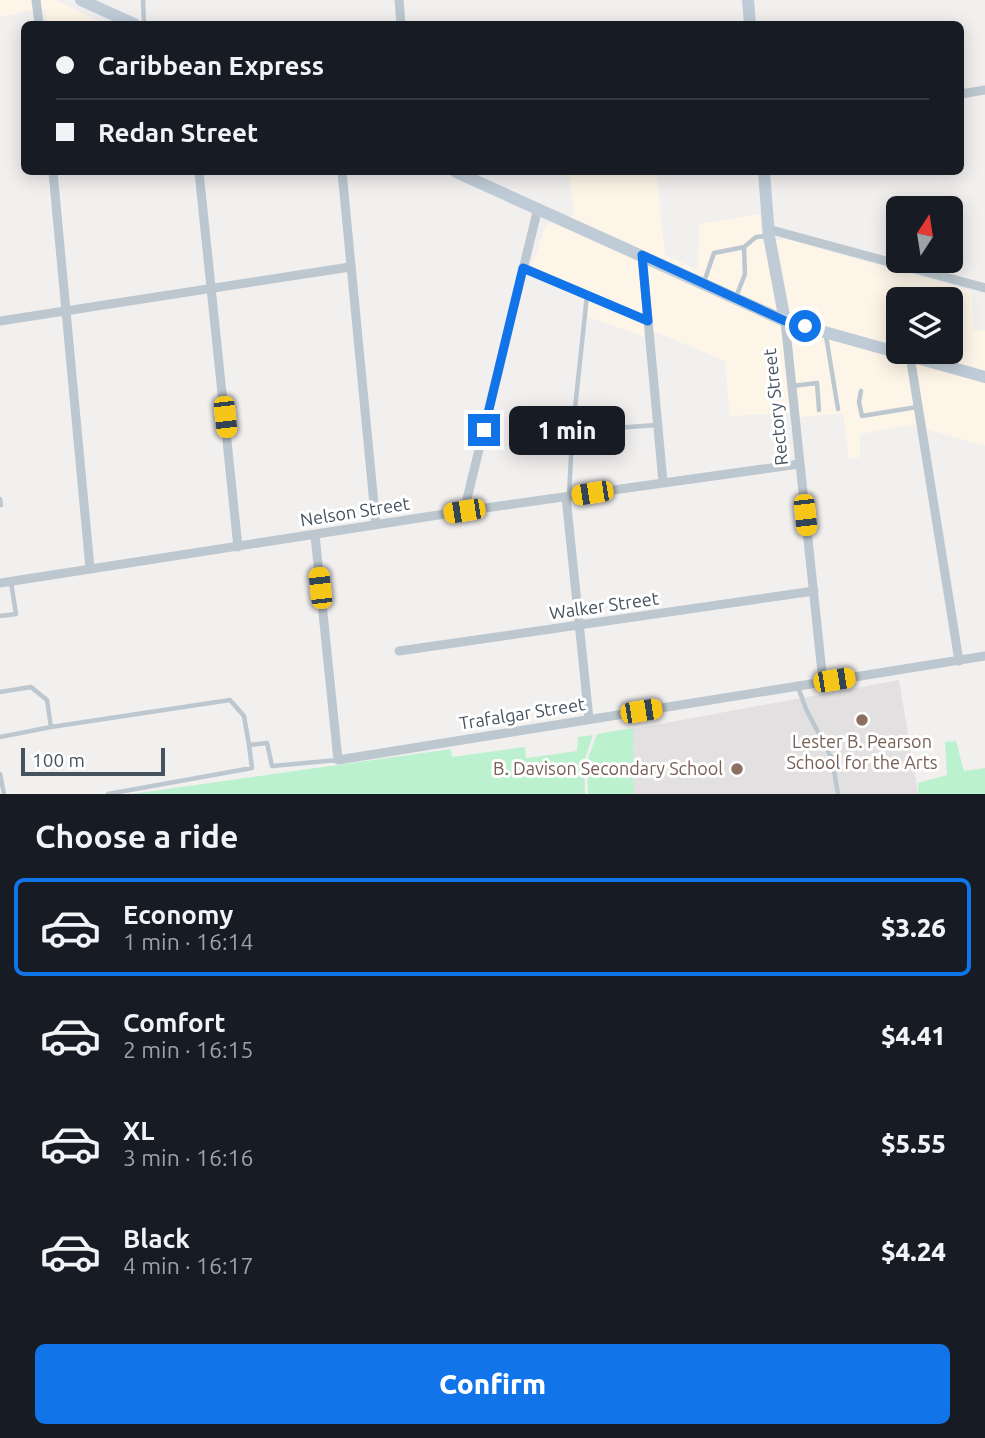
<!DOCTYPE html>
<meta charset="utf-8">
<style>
body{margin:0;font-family:Ubuntu,sans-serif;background:#242831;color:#f1f3f6;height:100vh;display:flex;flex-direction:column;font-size:26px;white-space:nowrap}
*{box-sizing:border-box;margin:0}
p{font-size:23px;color:#9ea1a6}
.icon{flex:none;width:38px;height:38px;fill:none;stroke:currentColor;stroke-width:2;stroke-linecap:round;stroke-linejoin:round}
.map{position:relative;height:794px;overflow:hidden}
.details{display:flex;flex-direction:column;background:#171b24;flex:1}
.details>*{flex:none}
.guide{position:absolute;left:21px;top:21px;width:943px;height:154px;border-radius:10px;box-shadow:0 4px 18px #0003;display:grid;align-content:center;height:154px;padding:0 35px;background:#171b24}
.needle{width:46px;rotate:12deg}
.fabs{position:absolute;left:886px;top:196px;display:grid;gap:14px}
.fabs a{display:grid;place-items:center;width:77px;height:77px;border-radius:10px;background:#171b24;box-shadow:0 4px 18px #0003;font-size:35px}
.scale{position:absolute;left:21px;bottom:18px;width:144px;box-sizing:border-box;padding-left:7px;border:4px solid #46535e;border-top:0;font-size:19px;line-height:24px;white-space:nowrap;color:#46535e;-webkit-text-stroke:5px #fff;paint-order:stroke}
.end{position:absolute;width:32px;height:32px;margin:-16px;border:9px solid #1274e9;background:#fff;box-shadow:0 0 0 4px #fff}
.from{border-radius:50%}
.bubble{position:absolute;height:49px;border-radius:10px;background:#171b24;box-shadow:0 4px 18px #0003;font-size:23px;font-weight:800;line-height:49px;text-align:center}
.car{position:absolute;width:21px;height:42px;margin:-21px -10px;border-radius:9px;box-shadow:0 0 5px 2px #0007;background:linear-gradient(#f5c518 24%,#345 0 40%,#f5c518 0 76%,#345 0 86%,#f5c518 0)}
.guide b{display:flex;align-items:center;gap:24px;height:66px;font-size:26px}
.guide b+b{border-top:2px solid #363941}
.guide i{width:18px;height:18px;background:#f1f3f6}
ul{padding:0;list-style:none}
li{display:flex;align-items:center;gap:21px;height:98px;margin:0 14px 10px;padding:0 21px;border:4px solid transparent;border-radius:10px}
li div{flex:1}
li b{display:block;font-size:26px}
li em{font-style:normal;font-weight:800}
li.current{border-color:#1274e9}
li>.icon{width:63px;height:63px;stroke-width:1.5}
h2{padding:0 35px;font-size:32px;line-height:84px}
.button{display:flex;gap:14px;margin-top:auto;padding:14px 35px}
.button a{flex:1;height:80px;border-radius:10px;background:#1274e9;color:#fff;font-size:28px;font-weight:800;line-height:80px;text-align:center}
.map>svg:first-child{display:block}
.commercial{fill:#fdf6e8;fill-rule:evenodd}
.education{fill:#e3e0e1}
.green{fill:#bcf1cf}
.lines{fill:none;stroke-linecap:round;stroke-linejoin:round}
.lane{stroke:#bcc7cf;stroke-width:4.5}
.street{stroke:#bcc7cf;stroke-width:9}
.secondary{stroke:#bfcbd7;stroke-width:12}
.route{stroke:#1274e9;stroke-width:9}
.education-dot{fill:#8d6e63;stroke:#fff;stroke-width:2.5}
.labels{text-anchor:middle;stroke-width:6;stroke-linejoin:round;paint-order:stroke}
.street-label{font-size:18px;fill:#46535e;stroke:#fff}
.education-label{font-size:18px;fill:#785e54;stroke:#fff}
</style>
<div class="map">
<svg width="985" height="794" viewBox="0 0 985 794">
<rect width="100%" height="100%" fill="#f2efef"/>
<!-- commercial -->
<path class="commercial" d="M0 0H55L104 24H47L45 10 27 11 0 17Z
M569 172H656L665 255 698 270 699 224 760 214 762 242 785 239 972 291 973 330H985V446L912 425 860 434V457L849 459 843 413 800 417 787 413 730 416 725 361 656 332 645 337 588 317 583 297 529 274 546 225 574 215ZM898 299H950V352H898Z"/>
<!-- education -->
<path class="education" d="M899 680 918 794H634L633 729Z"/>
<!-- green -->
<path class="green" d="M633 728 634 794H588L587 761 597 734Z
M593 735 584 762 585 794H132L451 749 452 757 525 747 526 758 577 751 578 737Z
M956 741 964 771 985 768V794H918V783L947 775 945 742Z"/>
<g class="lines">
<!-- lane -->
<path class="lane" d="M143 0 144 24
M523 268 587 295 572 437 569 496
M704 282 714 253 744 247 756 237 768 236
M587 295 648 321
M736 297 745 274 744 247
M826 336 838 409
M792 386 817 383 819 410
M861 391 859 402 862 416 917 407
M597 419 601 429 657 425
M0 499 1 505
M0 616 16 614 11 582
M798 687 806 709 832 759 838 794
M0 692 31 687 47 700 51 727 230 700 244 716 249 745
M0 737 51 727
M0 774 4 794
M108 794 252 768 249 745 267 743 272 766 338 760"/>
<!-- street -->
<path class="street" d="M36 0 39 24
M399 0 401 24
M961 94 985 90
M53 172 90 568
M199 172 238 547
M342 172 376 525
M768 229 985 288
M642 255 663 482
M0 321 350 267
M785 321 823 682
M910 356 959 661
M566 497 589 719
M464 511 538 208
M315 535 338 760 985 656
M0 583 464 511 799 464
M399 651 814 591"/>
<!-- secondary -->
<path class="secondary" d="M81 0 134 24
M748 0 750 24
M456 172 785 321 985 377
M764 172 769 236 785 321"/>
</g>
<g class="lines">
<!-- route -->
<path class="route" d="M484 430 523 268 648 321 642 255 785 321 805 326"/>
</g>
<!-- markers -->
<g class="education-dot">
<circle cx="862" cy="720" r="7"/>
<circle cx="737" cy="769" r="7"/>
</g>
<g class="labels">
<!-- street labels -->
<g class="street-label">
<text transform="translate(776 407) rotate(-96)" y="6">Rectory Street</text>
<text transform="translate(355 512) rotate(-9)" y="6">Nelson Street</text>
<text transform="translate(604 606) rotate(-8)" y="6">Walker Street</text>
<text transform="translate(522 714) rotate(-9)" y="6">Trafalgar Street</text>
</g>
<!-- education labels -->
<g class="education-label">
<text x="862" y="748">Lester B. Pearson<tspan x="862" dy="21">School for the Arts</tspan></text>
<text x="723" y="775" text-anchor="end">B. Davison Secondary School</text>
</g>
</g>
</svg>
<div class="fabs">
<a><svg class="needle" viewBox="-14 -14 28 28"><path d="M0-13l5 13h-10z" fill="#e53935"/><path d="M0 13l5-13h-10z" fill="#9ea1a6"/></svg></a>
<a><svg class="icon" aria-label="layers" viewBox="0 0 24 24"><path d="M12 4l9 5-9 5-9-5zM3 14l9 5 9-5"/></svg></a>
</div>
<div class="scale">100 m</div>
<i class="end from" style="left:805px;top:326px"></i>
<i class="end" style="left:484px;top:430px"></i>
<div class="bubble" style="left:509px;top:406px;width:116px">1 min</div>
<i class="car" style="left:225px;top:417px;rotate:174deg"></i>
<i class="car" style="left:592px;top:493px;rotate:261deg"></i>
<i class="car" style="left:464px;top:511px;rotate:261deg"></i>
<i class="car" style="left:805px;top:515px;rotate:174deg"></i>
<i class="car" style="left:320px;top:588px;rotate:354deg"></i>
<i class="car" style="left:834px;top:680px;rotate:81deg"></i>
<i class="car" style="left:641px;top:711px;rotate:81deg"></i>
<div class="guide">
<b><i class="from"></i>Caribbean Express</b>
<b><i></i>Redan Street</b>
</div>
</div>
<section class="details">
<h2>Choose a ride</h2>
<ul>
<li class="current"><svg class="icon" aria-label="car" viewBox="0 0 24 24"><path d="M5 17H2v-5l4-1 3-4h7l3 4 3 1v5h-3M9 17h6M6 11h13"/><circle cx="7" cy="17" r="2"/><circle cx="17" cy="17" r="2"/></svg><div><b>Economy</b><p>1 min · 16:14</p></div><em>$3.26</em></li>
<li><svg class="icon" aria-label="car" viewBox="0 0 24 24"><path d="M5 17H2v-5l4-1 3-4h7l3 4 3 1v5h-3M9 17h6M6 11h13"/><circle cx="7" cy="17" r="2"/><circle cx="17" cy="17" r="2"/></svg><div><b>Comfort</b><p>2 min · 16:15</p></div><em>$4.41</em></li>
<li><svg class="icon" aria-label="car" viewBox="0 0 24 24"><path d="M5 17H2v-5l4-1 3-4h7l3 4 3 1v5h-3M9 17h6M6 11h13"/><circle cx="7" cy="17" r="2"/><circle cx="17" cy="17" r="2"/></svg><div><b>XL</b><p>3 min · 16:16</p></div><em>$5.55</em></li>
<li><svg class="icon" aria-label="car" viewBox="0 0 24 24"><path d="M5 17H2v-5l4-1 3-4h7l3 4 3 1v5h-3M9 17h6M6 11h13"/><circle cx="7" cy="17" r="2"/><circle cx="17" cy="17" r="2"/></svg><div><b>Black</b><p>4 min · 16:17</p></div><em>$4.24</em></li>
</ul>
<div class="button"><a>Confirm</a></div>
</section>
